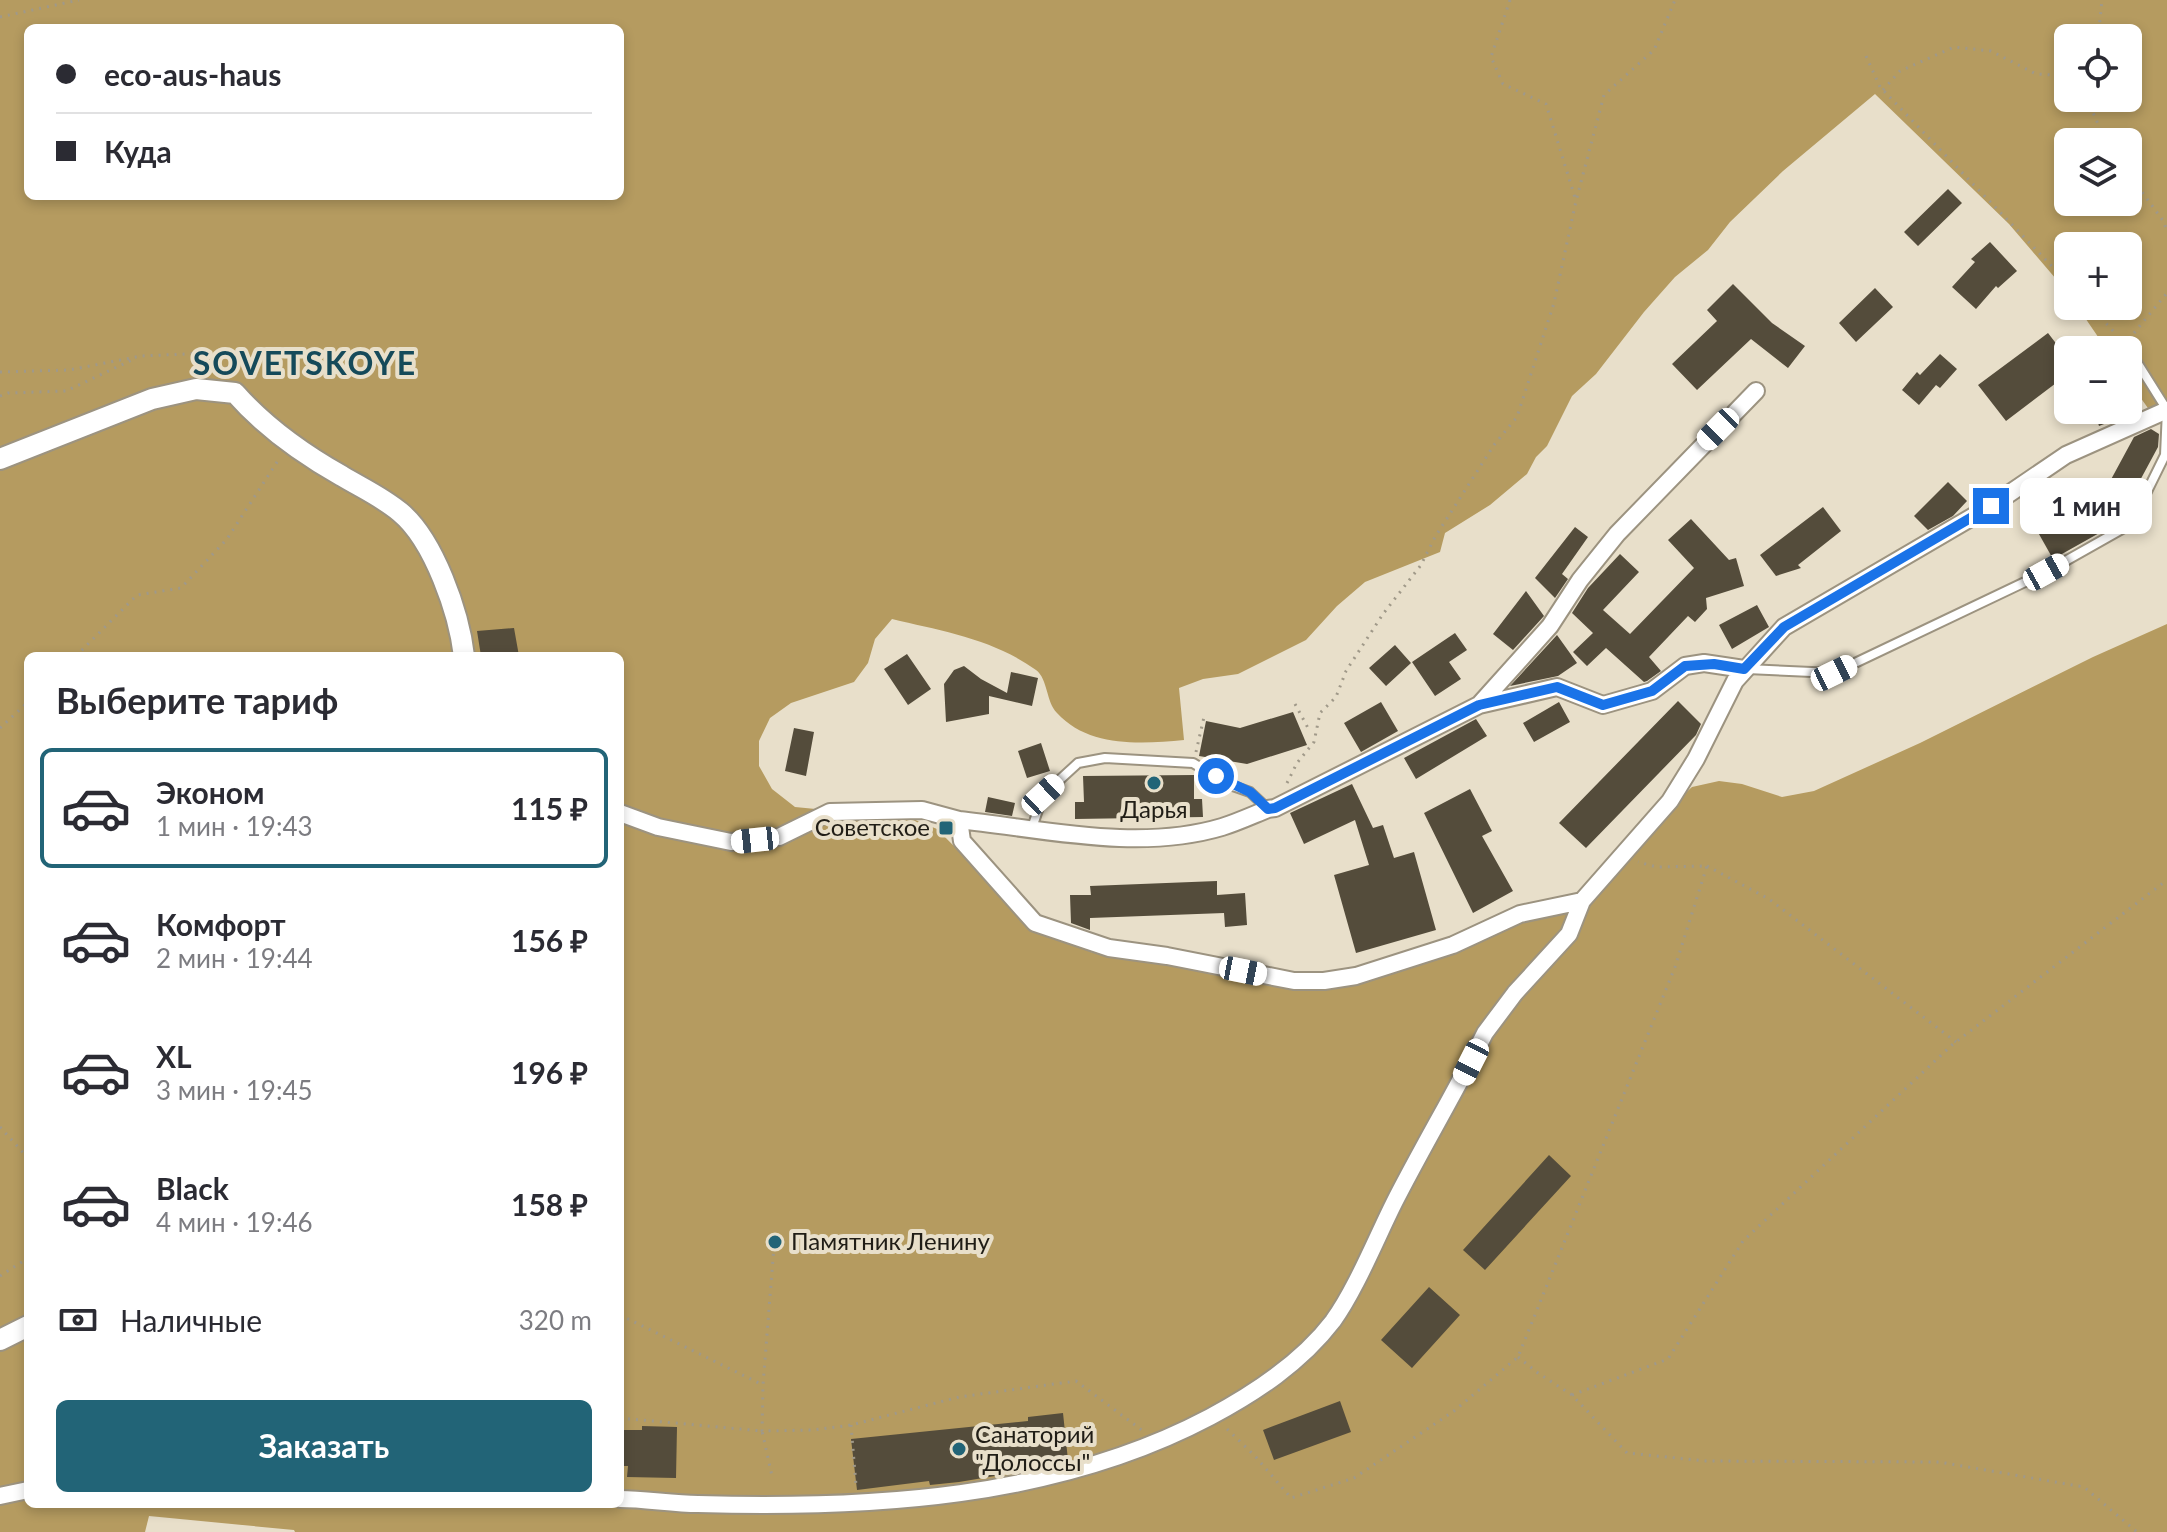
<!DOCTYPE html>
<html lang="ru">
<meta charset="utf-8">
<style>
body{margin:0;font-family:Lato,sans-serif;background:#f2f2f3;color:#2b2b33;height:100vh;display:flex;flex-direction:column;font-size:30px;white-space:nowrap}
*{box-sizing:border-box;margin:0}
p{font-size:26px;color:#7c7c81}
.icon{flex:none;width:44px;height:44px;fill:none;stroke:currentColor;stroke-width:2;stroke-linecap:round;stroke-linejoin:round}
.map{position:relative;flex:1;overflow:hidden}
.side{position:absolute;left:24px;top:652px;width:600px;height:856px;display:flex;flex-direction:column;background:#fff;border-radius:12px;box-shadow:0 4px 12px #0003}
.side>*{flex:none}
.hud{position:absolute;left:24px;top:24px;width:600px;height:176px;border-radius:12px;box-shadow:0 4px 12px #0003;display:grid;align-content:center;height:176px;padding:0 32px;background:#fff}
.fabs{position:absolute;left:2054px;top:24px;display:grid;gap:16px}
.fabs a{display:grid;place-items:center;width:88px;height:88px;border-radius:12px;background:#fff;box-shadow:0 4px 12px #0003;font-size:40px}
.end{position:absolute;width:36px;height:36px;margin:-18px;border:10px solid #1a73e8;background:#fff;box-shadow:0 0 0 4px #fff}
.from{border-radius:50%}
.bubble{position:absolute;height:56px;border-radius:12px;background:#fff;box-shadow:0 4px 12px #0003;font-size:26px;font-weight:700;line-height:56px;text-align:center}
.car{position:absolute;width:24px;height:48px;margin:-24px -12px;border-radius:10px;box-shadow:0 0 6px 2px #0007;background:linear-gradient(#fff 24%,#345 0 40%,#fff 0 76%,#345 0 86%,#fff 0)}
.hud b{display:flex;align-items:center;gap:28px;height:76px;font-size:30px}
.hud b+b{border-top:2px solid #e1e1e2}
.hud i{width:20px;height:20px;background:#2b2b33}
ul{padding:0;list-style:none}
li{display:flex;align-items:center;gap:24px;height:120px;margin:0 16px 12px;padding:0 16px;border:4px solid transparent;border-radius:12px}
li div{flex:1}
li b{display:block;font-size:30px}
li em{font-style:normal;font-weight:700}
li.on{border-color:#226477}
li>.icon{width:72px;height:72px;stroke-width:1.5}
h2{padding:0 32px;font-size:36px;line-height:96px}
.pay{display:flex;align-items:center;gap:20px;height:88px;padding:0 32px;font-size:30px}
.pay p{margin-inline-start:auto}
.action{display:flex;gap:16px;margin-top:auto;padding:16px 32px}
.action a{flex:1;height:92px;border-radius:12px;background:#226477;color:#fff;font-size:32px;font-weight:700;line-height:92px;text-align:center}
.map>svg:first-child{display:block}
.forest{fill:#b59b60;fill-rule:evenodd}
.building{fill:#544c3b}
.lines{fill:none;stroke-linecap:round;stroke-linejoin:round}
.service-casing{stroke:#9c9380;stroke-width:12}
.minor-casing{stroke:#9c9380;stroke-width:20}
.tertiary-casing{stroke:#9c9380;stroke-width:24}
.path{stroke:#a09989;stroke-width:3;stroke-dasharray:2 6;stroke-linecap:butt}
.service{stroke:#fff;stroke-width:8}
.minor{stroke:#fff;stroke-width:16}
.tertiary{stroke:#fff;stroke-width:20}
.route{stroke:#1a73e8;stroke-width:10}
.poi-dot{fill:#226477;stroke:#e8dfca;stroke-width:3}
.labels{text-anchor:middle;stroke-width:8;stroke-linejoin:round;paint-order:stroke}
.poi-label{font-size:24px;fill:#201d16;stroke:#e8dfca;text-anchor:start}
.district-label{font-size:32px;font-weight:bold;letter-spacing:2px;fill:#154a5a;stroke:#e8dfca}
</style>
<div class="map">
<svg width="2167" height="1532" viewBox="0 0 2167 1532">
<rect width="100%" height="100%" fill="#e8dfca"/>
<!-- forest -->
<path class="forest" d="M0 0H2167V409L2150 411 2128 380V350H2107L2077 306H2128V246H2068V293L2009 224 1875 94 1783 171 1730 222 1708 250 1675 277 1644 312 1596 374 1572 396 1547 446 1536 457 1527 474 1490 505 1445 533 1440 552 1365 582 1337 606 1306 640 1238 674 1203 679 1179 688 1184 740C1142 744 1089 748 1057 713 1046 702 1048 679 1036 670 993 639 942 631 892 619L875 639 868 663 854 682 791 703 770 718 759 741V766L772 789 795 807 826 810 879 805 937 829 1037 930 1091 952 1116 958H1140L1311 987 1521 921 1580 907 1671 806 1692 787 1719 781 1742 784 1782 797 1814 791 1920 743 2093 657 2167 624V1532H295L294 1530 149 1516 145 1532H0ZM28 28H620V196H28ZM2068 38H2128V98H2068ZM2068 142H2128V202H2068ZM28 656H620V1504H28Z"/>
<!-- building -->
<path class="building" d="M1948 189 1962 203 1918 246 1904 232Z
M1990 242 2017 271 1998 288 1996 286 1976 309 1952 287 1975 262 1971 259Z
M1733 284 1772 323 1805 346 1788 368 1751 339 1697 390 1672 364 1717 321 1707 310Z
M1875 288 1893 307 1856 342 1839 323Z
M2048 333 2068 359V374L2006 421 1978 385Z
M1940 354 1957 369 1940 388 1936 385 1919 405 1902 390 1917 372 1920 375Z
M2094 410H2140L2099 426Z
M2151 429 2159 434 2158 447 2123 512 2126 518 2053 559 2035 527 2108 485 2134 437Z
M1948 482 1967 501 1953 516 1928 530 1914 516Z
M1823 507 1841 531 1798 565 1801 568 1776 576 1760 555Z
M1691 519 1729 560 1736 558 1744 586 1706 598 1707 609 1695 622 1688 616 1649 657 1661 671 1647 681 1644 682 1606 648 1587 666 1573 652 1593 633 1572 613 1588 588 1620 554 1639 572 1603 610 1630 634 1694 568 1668 540Z
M1575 527 1588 537 1562 574 1568 579 1555 598 1535 578Z
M1526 591 1544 616 1513 650 1493 634Z
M1757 605 1769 627 1732 649 1719 625Z
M514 628 519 656H481L477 631Z
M1455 633 1467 650 1449 662 1461 679 1435 696 1412 662Z
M1557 635 1577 663 1558 676 1510 686Z
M1395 645 1411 663 1386 686 1369 668Z
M907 654 931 689 908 705 884 669Z
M964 666 981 679 1007 693 1011 672 1038 678 1032 706 989 696V714L946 722 944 684 954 670Z
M1678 701 1701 724 1696 735 1586 848 1559 823Z
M1381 702 1398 731 1361 752 1344 723Z
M1559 702 1570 722 1534 742 1523 723Z
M1293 712 1307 745 1247 764 1199 756 1206 721 1240 728Z
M1476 719 1487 736 1416 779 1404 758Z
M794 728 814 732 806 776 785 771Z
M1041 743 1050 771 1027 778 1018 751Z
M1194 775V799H1202L1203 817 1075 819V802H1084L1083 776Z
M1352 784 1373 828 1383 825 1394 858 1414 852 1436 930 1356 953 1334 875 1369 865 1355 820 1304 844 1290 813Z
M1470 789 1492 831 1482 836 1513 891 1473 913 1424 813Z
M988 797 1015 803 1012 816 985 812Z
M1217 881V895L1245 893 1247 925 1225 927 1224 913 1090 918V930L1071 923 1070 895H1091L1090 886Z
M1549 1155 1571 1176 1485 1270 1463 1250Z
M1429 1287 1460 1315 1412 1368 1381 1340Z
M1340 1401 1351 1432 1274 1460 1263 1430Z
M1063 1413 1068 1460 1036 1468 994 1473 995 1476 959 1482 930 1485 929 1481 857 1490 851 1439 1028 1421V1417Z
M642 1426 677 1427 676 1478 627 1477 628 1466H620V1430H642Z"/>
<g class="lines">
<defs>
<path id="service" d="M1747 669 1834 673 2046 572 2131 524 2165 455 2167 410 2125 343
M1032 828 1043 795 1078 763 1105 758 1193 763 1230 785 1250 792 1268 809"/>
<path id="minor" d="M1479 705 1550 626 1580 580 1617 534 1756 391
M620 813 658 827 731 842 779 837 830 812 922 810 959 820 962 841 1035 923 1109 948 1167 956 1294 981H1324L1356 976 1453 945 1520 914 1582 901
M959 820C1044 829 1138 852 1222 827 1238 822 1253 815 1268 809L1275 808 1479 705 1557 687 1603 705 1652 691 1685 666 1704 663 1744 669
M0 1496 28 1490
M620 1499C646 1499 672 1504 698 1504 870 1509 1055 1499 1210 1417 1255 1393 1301 1363 1333 1321 1356 1289 1376 1239 1394 1203 1423 1146 1456 1091 1485 1033L1515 993 1569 934 1582 901 1670 801 1696 759 1735 681 1784 627 1991 506 2066 455 2167 410"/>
<path id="tertiary" d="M0 459 152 399 196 389 235 393C265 427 303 454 342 476 362 488 382 497 400 512 434 540 459 613 464 656
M0 1340 28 1326"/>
</defs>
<!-- service casing -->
<use href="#service" class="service-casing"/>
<!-- minor casing -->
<use href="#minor" class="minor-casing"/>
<!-- tertiary casing -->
<use href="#tertiary" class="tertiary-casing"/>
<!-- path -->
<path class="path" d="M1510 0 1491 57 1503 84 1546 104 1576 201
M0 17 79 0
M2098 38 2102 0
M1866 56 1880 87 2068 283
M1883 90 1900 71 1954 47 1991 51 2036 74 2068 76
M2092 98 2091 108 2106 142
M2128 173 2164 222 2167 232
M2090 306 2115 333
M2134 333 2167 293
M0 372 69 370 141 356 209 353 231 372
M0 396 8 393 66 391 134 359
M76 656 137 595 181 588 227 539 279 459
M1295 704 1308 728
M0 728 28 702
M1196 752 1204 717
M1287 783 1297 763 1314 742 1320 713 1336 697 1346 671 1383 614 1421 565 1435 537 1494 445 1517 417 1554 303 1576 201 1604 95 1654 50 1675 0
M1707 866 1769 899 1956 1042
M0 1127 28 1158
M774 1246 763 1385 762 1431 813 1430 851 1425 959 1397 1076 1381 1143 1431
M0 1276 28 1258
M620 1315 763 1385
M1518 1357 1538 1373 1572 1395 1627 1453 1706 1461 1939 1462 2084 1487 2137 1532
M1572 1395 1668 1359 1743 1241 1952 1045 2167 880
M620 1418 762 1431 772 1476
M851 1425 856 1485
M1227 1429 1255 1456 1291 1498 1354 1478 1454 1411 1518 1357 1675 967 1707 866 1657 867 1638 862"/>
<!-- service -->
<use href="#service" class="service"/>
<!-- minor -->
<use href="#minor" class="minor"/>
<!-- tertiary -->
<use href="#tertiary" class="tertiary"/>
</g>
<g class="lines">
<!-- route -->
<path class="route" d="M1216 776 1250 792 1268 809 1275 808 1479 705 1557 687 1603 705 1652 691 1685 666 1714 664 1744 669 1784 627 1991 506"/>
</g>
<!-- markers -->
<g class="poi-dot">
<circle cx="1154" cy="783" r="8"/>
<rect x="938" y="820" width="16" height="16" rx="4"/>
<circle cx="775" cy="1242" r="8"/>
<circle cx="959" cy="1449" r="8"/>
</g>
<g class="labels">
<!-- poi labels -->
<g class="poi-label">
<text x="1154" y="818" text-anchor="middle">Дарья</text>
<text x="930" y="836" text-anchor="end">Советское</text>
<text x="791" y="1250">Памятник Ленину</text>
<text x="975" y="1443">Санаторий<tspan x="975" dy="28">"Долоссы"</tspan></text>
</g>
<!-- district labels -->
<g class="district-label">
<text x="305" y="375">SOVETSKOYE</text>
</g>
</g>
</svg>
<div class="fabs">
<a><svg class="icon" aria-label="locate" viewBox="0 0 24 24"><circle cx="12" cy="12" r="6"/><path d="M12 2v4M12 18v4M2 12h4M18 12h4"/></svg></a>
<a><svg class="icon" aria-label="layers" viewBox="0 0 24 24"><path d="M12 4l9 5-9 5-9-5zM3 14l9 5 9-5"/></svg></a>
<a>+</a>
<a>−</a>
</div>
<i class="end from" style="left:1216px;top:776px"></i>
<i class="end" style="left:1991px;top:506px"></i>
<div class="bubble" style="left:2020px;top:478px;width:132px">1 мин</div>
<i class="car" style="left:1718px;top:429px;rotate:225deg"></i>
<i class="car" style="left:2046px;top:572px;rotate:61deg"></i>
<i class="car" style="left:1834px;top:673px;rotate:64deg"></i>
<i class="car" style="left:1043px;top:795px;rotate:47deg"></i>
<i class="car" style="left:755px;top:840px;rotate:264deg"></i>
<i class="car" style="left:1243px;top:971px;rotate:101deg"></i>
<i class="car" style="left:1471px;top:1062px;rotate:207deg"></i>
<div class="hud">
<b><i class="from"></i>eco-aus-haus</b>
<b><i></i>Куда</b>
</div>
<section class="side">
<h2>Выберите тариф</h2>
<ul>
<li class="on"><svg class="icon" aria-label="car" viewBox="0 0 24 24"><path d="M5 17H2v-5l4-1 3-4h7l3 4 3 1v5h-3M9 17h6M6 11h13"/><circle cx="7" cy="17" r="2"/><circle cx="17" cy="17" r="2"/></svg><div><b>Эконом</b><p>1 мин · 19:43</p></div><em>115 ₽</em></li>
<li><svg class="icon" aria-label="car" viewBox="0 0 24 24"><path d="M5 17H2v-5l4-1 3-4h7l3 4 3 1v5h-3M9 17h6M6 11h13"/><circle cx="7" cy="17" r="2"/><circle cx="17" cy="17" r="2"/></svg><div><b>Комфорт</b><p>2 мин · 19:44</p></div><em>156 ₽</em></li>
<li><svg class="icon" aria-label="car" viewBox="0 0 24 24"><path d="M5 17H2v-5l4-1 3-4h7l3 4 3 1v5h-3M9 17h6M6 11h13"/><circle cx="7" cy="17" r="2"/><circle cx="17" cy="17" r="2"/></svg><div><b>XL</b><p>3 мин · 19:45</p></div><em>196 ₽</em></li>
<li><svg class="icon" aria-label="car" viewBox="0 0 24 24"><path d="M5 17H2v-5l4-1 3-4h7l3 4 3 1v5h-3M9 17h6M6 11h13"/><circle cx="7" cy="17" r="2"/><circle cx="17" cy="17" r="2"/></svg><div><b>Black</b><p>4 мин · 19:46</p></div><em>158 ₽</em></li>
</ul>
<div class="pay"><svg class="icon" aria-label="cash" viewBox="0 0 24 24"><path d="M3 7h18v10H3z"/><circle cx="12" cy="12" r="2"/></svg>Наличные<p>320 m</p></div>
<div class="action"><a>Заказать</a></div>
</section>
</div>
